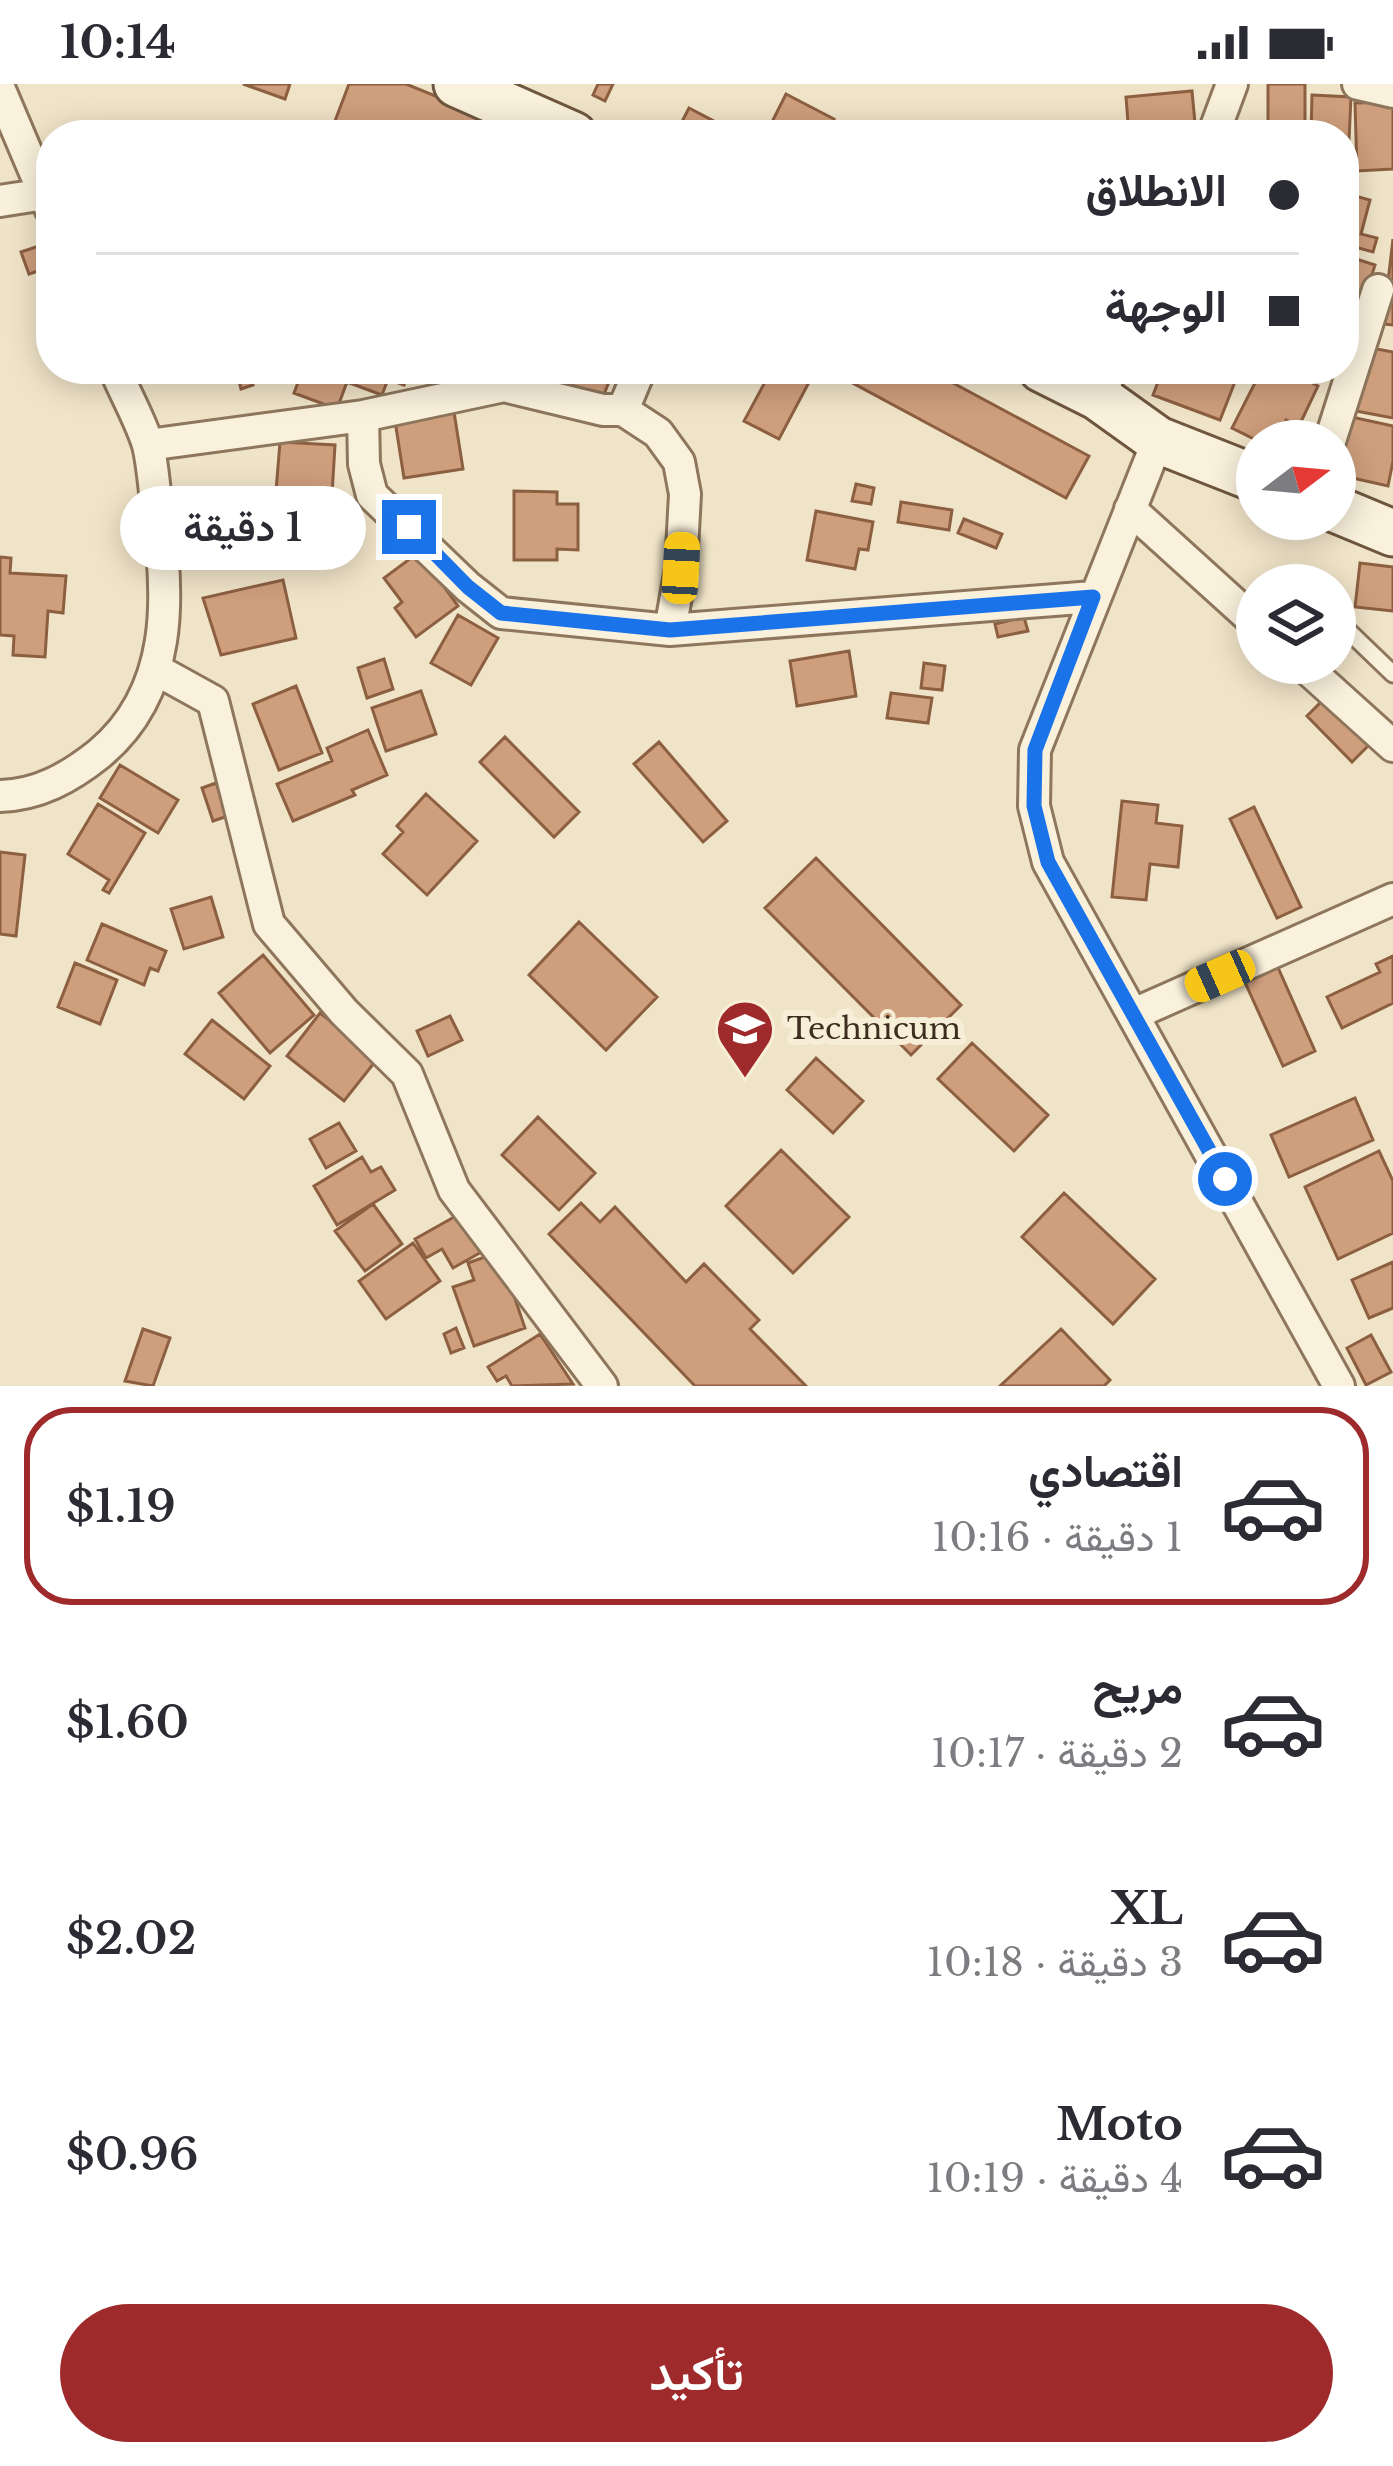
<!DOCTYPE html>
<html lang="ar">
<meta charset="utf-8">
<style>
body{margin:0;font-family:"Libre Baskerville",Vazirmatn,serif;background:#f7f7f7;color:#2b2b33;direction:rtl;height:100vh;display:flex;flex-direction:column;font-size:45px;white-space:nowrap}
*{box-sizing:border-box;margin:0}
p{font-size:39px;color:#7c7c81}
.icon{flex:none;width:66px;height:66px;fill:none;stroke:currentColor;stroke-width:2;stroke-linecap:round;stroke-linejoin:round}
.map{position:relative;height:1302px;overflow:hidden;direction:ltr}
.sheet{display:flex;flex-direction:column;background:#fff;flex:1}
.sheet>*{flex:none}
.banner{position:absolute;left:36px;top:36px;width:1323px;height:264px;border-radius:48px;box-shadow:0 6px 30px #0003;direction:rtl;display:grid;align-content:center;height:264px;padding:0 60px;background:#fff}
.needle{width:78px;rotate:74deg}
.buttons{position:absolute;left:1236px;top:336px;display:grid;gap:24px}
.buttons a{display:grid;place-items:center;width:120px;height:120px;border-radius:50%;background:#fff;box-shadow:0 6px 30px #0003;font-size:60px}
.end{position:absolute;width:54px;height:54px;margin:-27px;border:15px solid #1a73e8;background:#fff;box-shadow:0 0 0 6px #fff}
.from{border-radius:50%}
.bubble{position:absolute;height:84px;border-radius:42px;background:#fff;box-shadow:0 6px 30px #0003;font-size:39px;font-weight:600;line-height:84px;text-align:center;direction:rtl}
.car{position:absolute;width:36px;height:72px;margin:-36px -18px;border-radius:15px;box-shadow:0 0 9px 3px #0007;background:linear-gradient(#f5c518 24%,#345 0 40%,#f5c518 0 76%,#345 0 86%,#f5c518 0)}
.banner b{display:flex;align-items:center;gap:42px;height:114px;font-size:45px}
.banner b+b{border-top:3px solid #e1e1e2}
.banner i{width:30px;height:30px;background:#2b2b33}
ul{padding:21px 0 0;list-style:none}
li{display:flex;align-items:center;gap:36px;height:198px;margin:0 24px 18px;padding:0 36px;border:6px solid transparent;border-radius:48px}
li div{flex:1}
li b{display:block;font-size:45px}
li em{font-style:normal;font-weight:600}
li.selected{border-color:#9e2a2b}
li>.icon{width:108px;height:108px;stroke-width:1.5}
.primary-button{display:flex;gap:24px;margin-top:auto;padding:24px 60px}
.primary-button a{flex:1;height:138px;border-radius:72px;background:#9e2a2b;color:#fff;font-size:48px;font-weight:600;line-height:138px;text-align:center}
.status{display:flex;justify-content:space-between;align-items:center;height:84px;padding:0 60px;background:#fff;direction:ltr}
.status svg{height:33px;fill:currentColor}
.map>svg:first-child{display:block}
.building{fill:#cf9f7d;stroke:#8d5f41;stroke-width:3}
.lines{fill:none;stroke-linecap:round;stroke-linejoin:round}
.lane-casing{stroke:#8d765c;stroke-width:21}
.street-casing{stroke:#8d765c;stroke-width:36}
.secondary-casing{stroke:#6f573f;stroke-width:51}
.lane{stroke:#faf1dc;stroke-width:15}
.street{stroke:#faf1dc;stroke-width:30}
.secondary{stroke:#faf1dc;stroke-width:45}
.route{stroke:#1a73e8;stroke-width:15}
.labels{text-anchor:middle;stroke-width:12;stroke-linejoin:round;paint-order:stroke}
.poi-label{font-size:30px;fill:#3d2e20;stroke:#f7eed8;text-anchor:start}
</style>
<div class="status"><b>10:14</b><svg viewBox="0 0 49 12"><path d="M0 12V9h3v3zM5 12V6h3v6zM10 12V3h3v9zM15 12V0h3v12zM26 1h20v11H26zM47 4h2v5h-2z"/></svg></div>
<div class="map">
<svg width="1393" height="1302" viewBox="0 0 1393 1302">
<rect width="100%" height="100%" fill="#f0e4c8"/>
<!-- building -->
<path class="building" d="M243 0H290L285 15Z
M349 0H406L485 32 477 51H369L335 37Z
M598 0H613L605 17 593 11Z
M1268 0H1305V48H1268Z
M1192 7 1196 50 1129 51 1126 13Z
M786 10 834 35 825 51H774L767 48Z
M1312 11 1351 13 1349 56H1344V51H1311Z
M1393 18V85L1357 87 1355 19Z
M689 24 731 46 729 51H675Z
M1344 109 1370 116 1361 150 1377 154 1373 168 1344 160Z
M1393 155V241L1383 240Z
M42 161 50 183 29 190 21 168Z
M1344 171 1375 181 1365 213 1351 209 1346 224Z
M1366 263 1393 268V334L1356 327Z
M249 285 253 301 241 305 237 288Z
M303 285H410L404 301 388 295 382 311 347 298 337 325 294 309Z
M415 285H463L457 305 413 292Z
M538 285H607L604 292 610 295 603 313 536 288Z
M772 285H816L779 355 744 337Z
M855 285H927L1089 372 1066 414 849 297Z
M1163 285 1184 289 1186 285H1240L1220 336 1153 311Z
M1262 285H1285L1318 302 1299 342 1286 336 1276 357H1258L1232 344Z
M454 328 463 385 404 394 395 337Z
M1347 332 1393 342V377L1388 402 1335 390Z
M280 358 335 361 332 411 276 407Z
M856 400 874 404 871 420 852 417Z
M514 407 557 408V420H578V466L557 465V476H514Z
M901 418 952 426 949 446 898 438Z
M816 427 873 438 868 466 859 465 855 485 807 476Z
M964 435 1002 450 996 464 958 449Z
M419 468 458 522 416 553 395 524 402 518 384 494Z
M0 473 11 474 10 489 66 492 63 529 48 527 45 573 13 571 14 552 0 551Z
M1360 479 1393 483V527L1355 523Z
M283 496 296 554 221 571 203 514Z
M458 531 498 554 471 601 431 579Z
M1024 533 1028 547 998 553 995 540Z
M849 567 856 612 797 622 790 577Z
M384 575 393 605 367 614 358 584Z
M924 579 945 582 942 606 921 604Z
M296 602 322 669 279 686 253 620Z
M421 607 436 650 386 667 372 624Z
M891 609 932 614 928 639 887 634Z
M1327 612 1372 658 1352 678 1307 632Z
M368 646 387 691 352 706 355 711 293 737 277 700 332 677 327 664Z
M505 653 579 728 554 753 480 678Z
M659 658 727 737 703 758 634 680Z
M120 681 178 716 158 749 100 714Z
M216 699 228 732 213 737 202 704Z
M426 710 477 757 427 811 383 770 403 748 397 742Z
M1122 717 1158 721 1156 739 1182 742 1178 783 1150 780 1146 816 1112 813Z
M98 720 145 749 109 809 103 806 109 796 68 770Z
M1254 723 1301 823 1277 834 1230 735Z
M0 768 25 771 16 852 0 850Z
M816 774 961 921 911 971 765 824Z
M211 813 223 853 184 865 171 825Z
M579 838 657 913 606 966 529 891Z
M102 840 166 867 158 887 150 884 144 901 87 876Z
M263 871 314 931 270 969 219 909Z
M1393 872V919L1342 944 1327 913 1380 888 1376 880Z
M75 879 117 896 100 940 58 923Z
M1276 879 1315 967 1283 982 1243 894Z
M320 929 378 974 344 1017 287 972Z
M450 932 462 956 428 972 417 947Z
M212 936 270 982 244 1015 185 970Z
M972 959 1048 1031 1014 1067 938 995Z
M816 974 863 1017 833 1049 787 1006Z
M1355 1014 1373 1056 1289 1093 1271 1051Z
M538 1033 595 1089 559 1126 502 1071Z
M339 1039 356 1067 326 1084 310 1055Z
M781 1066 849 1133 793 1189 726 1122Z
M1379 1067 1393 1097V1149L1338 1175 1305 1103Z
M362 1073 371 1088 381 1083 395 1106 337 1141 314 1102Z
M1064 1109 1155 1195 1113 1240 1022 1153Z
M581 1119 600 1138 615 1123 686 1198 704 1180 759 1236 750 1245 806 1302H695L549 1150Z
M373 1120 402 1160 365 1187 335 1147Z
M463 1128 485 1166 453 1184 442 1165 426 1174 415 1155Z
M413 1159 440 1197 386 1235 359 1197Z
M499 1168 525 1244 474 1262 453 1203 474 1196 468 1179Z
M1393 1178V1224L1369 1234 1352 1196Z
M456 1244 464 1264 451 1269 444 1250Z
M143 1245 170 1254 153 1302 125 1297Z
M1061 1245 1110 1296 1104 1302H1000Z
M540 1250 573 1300 512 1302 506 1292 497 1297 488 1283Z
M1371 1251 1391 1288 1366 1301 1347 1264Z"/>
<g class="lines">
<defs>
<path id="lane" d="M1340 539 1393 590"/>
<path id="street" d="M1358 0 1393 8
M0 6 51 126
M1213 51 1232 0
M0 117 45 110
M1098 313 1112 285
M623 326 640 285
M363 332 364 380 372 411 468 503 501 529 670 546 1093 513
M1158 356 1035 666 1034 722 1048 778 1339 1302
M1330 357 1378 206
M148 361 363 332 504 302 603 326H623L658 349 679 378 685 410 681 484 670 546
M1130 425 1257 540
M1301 579 1393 662
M155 585 213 617 269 840 344 928 407 990 454 1106 602 1302
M0 712C38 711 69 694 99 670 174 608 170 512 157 425 154 404 153 381 148 361 140 335 125 310 115 285
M1134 930 1393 815"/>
<path id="secondary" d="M457 0 573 51
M1042 285 1098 313 1158 356 1257 395
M1335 425 1393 449"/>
</defs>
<!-- lane casing -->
<use href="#lane" class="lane-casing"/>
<!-- street casing -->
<use href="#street" class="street-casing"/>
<!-- secondary casing -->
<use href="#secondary" class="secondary-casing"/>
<!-- lane -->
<use href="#lane" class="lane"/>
<!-- street -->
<use href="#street" class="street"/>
<!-- secondary -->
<use href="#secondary" class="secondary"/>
</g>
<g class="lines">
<!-- route -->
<path class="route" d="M409 443 468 503 501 529 670 546 1093 513 1035 666 1034 722 1048 778 1225 1095"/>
</g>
<!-- icons -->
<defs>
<symbol id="school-pin" viewBox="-11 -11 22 30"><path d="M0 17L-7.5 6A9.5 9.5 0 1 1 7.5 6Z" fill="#9e2a2b" stroke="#f7eed8"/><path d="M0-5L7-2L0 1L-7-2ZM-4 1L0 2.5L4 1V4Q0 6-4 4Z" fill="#fff"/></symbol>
</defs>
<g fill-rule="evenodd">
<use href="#school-pin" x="712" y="912" width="66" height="90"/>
</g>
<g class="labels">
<!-- poi labels -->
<g class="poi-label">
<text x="787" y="955">Technicum</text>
</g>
</g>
</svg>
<div class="buttons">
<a><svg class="needle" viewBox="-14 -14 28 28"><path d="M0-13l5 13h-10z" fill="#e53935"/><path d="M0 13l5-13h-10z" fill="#7c7c81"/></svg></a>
<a><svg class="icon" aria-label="layers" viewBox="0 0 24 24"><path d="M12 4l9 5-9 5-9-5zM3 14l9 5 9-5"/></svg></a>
</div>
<i class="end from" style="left:1225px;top:1095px"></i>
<i class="end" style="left:409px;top:443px"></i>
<div class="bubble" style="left:120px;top:402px;width:246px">1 دقيقة</div>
<i class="car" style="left:681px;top:484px;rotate:3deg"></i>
<i class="car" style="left:1220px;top:892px;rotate:246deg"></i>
<div class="banner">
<b><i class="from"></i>الانطلاق</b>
<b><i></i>الوجهة</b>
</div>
</div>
<section class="sheet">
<ul>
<li class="selected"><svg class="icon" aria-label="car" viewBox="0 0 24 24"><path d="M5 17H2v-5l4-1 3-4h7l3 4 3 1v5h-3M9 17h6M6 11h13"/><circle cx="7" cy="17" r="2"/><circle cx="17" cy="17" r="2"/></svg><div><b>اقتصادي</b><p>1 دقيقة · 10:16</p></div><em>$1.19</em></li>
<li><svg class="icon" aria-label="car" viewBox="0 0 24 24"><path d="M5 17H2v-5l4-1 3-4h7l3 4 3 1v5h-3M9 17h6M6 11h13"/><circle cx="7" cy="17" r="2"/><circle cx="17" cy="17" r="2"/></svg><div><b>مريح</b><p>2 دقيقة · 10:17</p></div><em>$1.60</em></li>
<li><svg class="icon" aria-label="car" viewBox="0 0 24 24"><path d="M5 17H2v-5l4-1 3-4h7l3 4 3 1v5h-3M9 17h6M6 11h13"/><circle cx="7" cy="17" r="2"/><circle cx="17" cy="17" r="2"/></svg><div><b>XL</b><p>3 دقيقة · 10:18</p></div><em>$2.02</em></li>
<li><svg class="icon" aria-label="car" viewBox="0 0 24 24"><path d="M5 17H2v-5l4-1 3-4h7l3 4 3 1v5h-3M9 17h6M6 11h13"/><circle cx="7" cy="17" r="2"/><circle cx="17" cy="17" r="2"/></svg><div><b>Moto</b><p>4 دقيقة · 10:19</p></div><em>$0.96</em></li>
</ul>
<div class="primary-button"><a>تأكيد</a></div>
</section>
